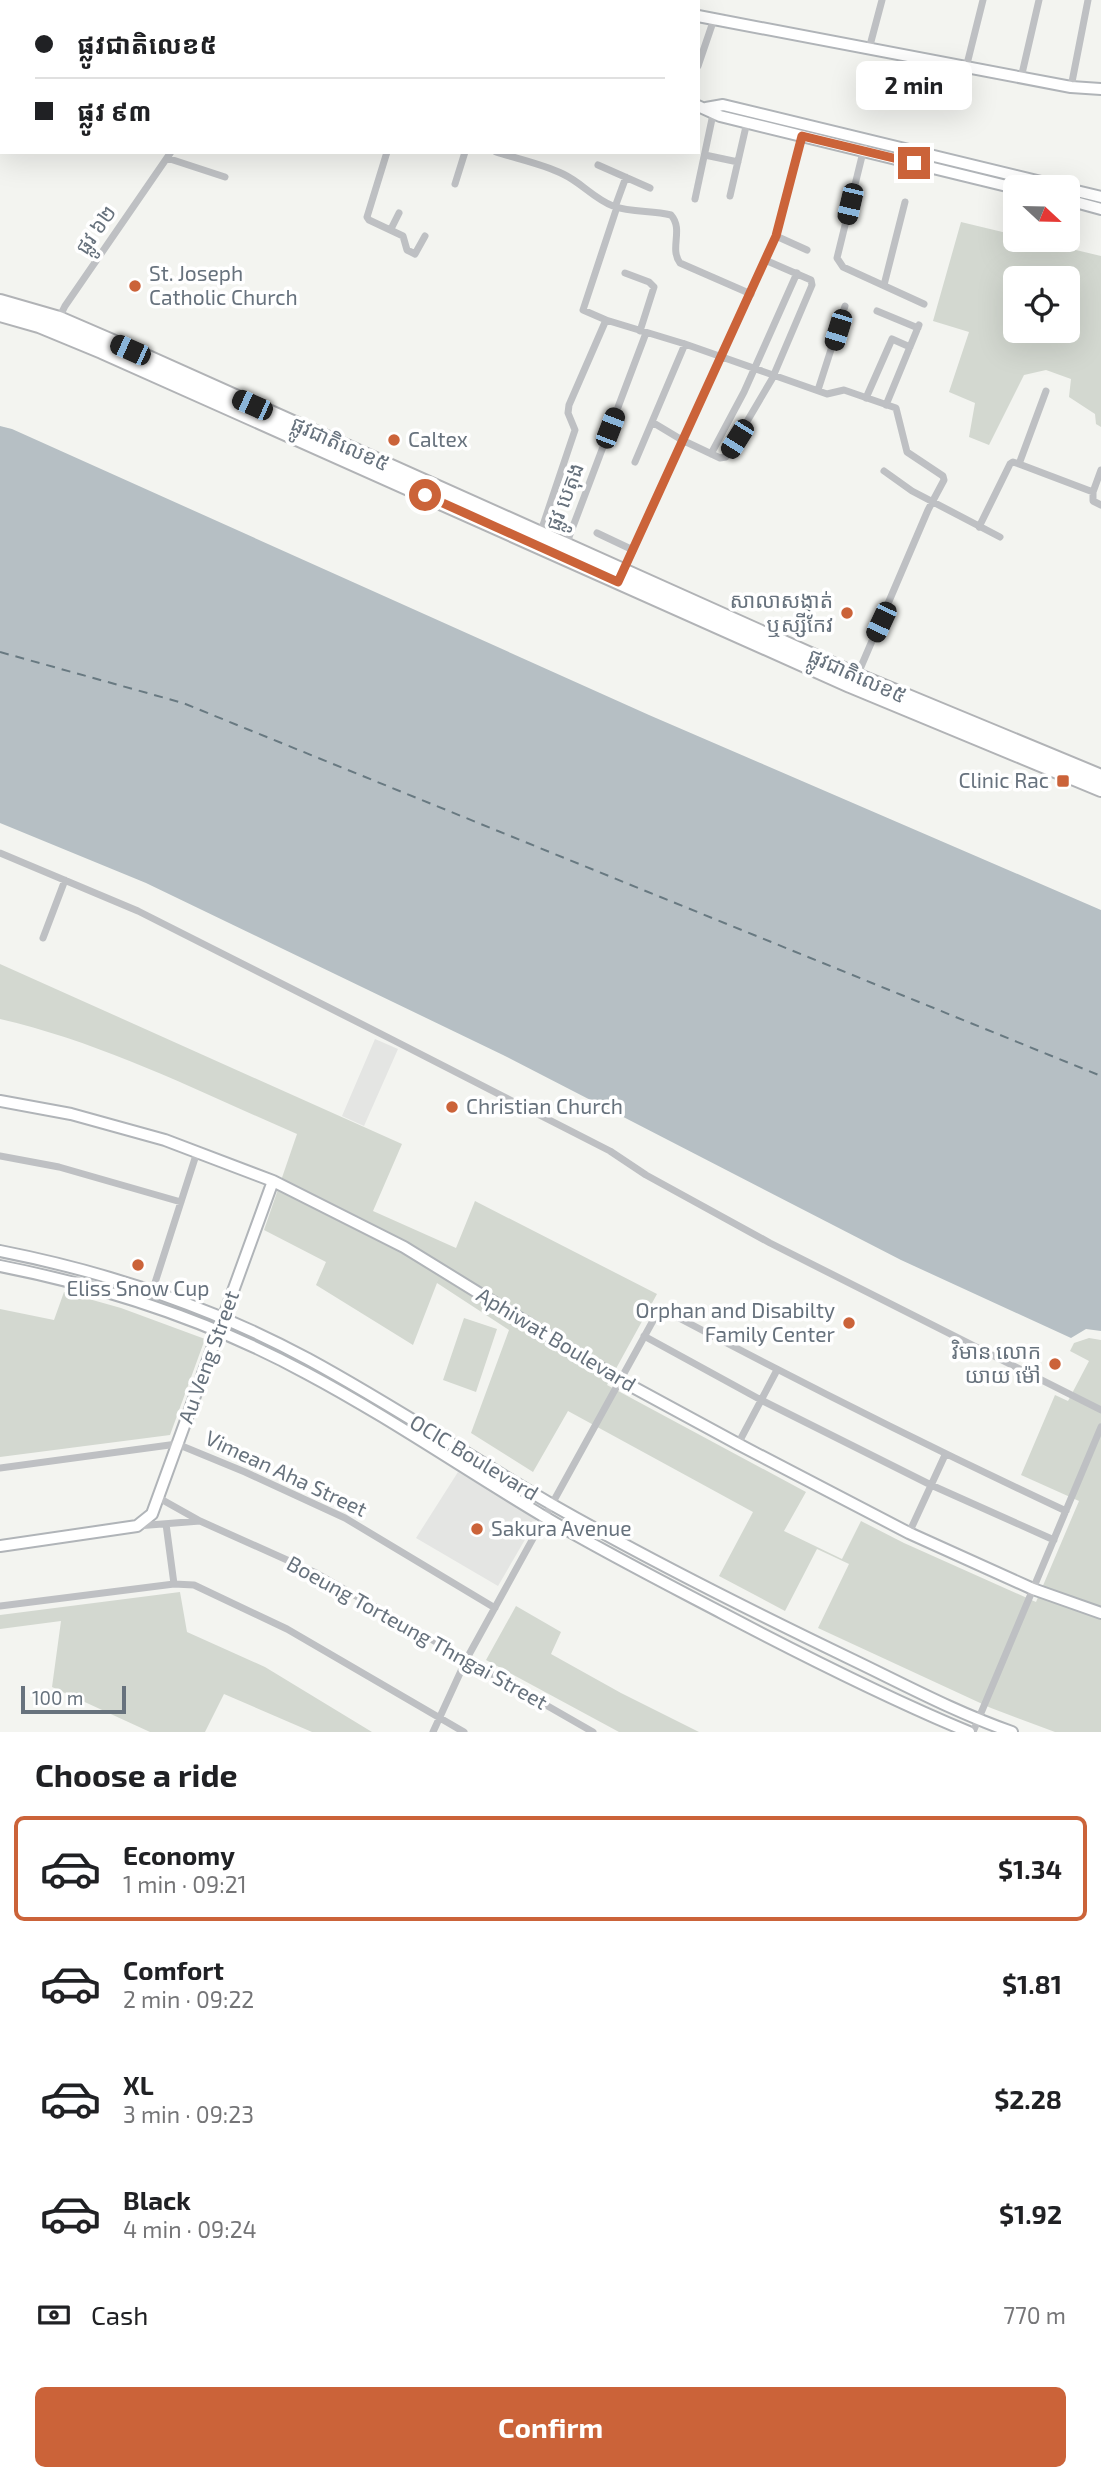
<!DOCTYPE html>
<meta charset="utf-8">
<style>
body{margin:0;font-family:"Exo 2","Noto Sans Khmer",sans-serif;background:#f6f6f6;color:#202124;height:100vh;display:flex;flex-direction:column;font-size:26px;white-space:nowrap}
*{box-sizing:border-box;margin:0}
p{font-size:23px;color:#757577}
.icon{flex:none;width:38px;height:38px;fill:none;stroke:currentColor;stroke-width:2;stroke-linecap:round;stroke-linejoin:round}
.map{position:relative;height:1732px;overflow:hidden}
.details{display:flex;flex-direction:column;background:#fff;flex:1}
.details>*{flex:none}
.guide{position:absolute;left:0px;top:0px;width:700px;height:154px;box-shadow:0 7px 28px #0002;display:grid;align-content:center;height:154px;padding:0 35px;background:#fff}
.needle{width:46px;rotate:112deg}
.controls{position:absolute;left:1003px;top:175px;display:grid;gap:14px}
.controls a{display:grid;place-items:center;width:77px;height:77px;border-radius:10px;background:#fff;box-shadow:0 7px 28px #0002;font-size:35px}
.scale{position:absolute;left:21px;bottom:18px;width:105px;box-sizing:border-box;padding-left:7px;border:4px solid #67727d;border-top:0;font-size:19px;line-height:24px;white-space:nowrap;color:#67727d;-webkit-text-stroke:5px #fff;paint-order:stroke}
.end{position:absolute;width:32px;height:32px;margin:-16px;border:9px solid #cb6339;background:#fff;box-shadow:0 0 0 4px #fff}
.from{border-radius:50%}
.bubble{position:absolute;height:49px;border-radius:10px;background:#fff;box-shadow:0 7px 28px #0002;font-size:23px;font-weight:700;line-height:49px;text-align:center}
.car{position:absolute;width:21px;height:42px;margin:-21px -10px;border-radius:9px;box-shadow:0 0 5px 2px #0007;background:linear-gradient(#222 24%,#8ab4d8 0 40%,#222 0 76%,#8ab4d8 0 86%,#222 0)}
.guide b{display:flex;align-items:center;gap:24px;height:66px;font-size:26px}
.guide b+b{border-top:2px solid #e0e0e0}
.guide i{width:18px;height:18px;background:#202124}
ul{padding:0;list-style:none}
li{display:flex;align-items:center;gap:21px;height:105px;margin:0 14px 10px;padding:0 21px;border:4px solid transparent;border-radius:10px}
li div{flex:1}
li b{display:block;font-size:26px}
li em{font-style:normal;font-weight:700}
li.on{border-color:#cb6339}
li>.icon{width:63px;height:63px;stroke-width:1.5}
h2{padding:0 35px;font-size:32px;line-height:84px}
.pay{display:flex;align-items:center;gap:18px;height:77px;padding:0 35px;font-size:26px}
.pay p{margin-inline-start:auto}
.action{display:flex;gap:14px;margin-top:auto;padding:14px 35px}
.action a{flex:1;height:80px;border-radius:10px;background:#cb6339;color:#fff;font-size:28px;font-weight:700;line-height:80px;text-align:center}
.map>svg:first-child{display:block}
.built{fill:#e4e5e3}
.green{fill:#d3d8d0;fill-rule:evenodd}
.water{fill:#b6bfc4}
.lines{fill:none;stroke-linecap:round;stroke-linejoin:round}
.ferry{stroke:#687981;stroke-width:2;stroke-dasharray:9 7;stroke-linecap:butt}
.secondary-casing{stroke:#b0b4b8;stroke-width:14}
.highway-casing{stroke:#b1b3b6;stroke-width:18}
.street{stroke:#bec0c3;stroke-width:7}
.secondary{stroke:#fff;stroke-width:10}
.highway{stroke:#fff;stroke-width:14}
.route{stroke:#cb6339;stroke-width:9}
.poi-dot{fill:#cb6339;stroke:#fff;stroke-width:2.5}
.labels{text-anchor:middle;stroke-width:7;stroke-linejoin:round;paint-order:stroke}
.street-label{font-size:21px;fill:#67727d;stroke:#fff}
.poi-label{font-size:21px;fill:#67727d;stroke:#fff;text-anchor:start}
</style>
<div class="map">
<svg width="1101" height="1732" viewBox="0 0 1101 1732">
<rect width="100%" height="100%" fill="#f3f4f0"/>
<!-- built -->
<path class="built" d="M375 1039 398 1049 364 1126 342 1116Z
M458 1472 537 1519 498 1586 416 1538Z"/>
<!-- green -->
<path class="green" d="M961 222 1015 235V240H1034L1101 256V427L1096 424 1095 414 1069 397 1071 379 1046 370 1024 375 989 445 969 437 975 403 949 392 969 332 933 321ZM1015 278H1068V331H1015Z
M0 964 402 1144 373 1211 456 1248 475 1201 657 1294 607 1385 806 1492 784 1531 842 1559 861 1521 904 1543 1036 1602 1079 1501 1021 1475 1055 1395 1068 1401 1089 1361 1070 1351 1074 1343 1089 1338 1101 1340V1732H1055L991 1708 818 1628 849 1564 817 1549 785 1611 719 1576 753 1512 568 1411 533 1472 471 1433 509 1330 437 1283 413 1345 316 1285 326 1262 264 1230 297 1134C200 1092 104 1043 0 1019Z
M64 1292 121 1308 205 1339 170 1435 0 1457V1309L54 1320Z
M464 1318 497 1329 476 1392 443 1380Z
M180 1592 187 1632 265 1667 372 1732H312L224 1694 205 1732H150L52 1687 61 1621 0 1629V1615Z
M516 1606 561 1632 551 1654 621 1693 699 1732H619L486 1660Z"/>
<!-- water -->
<path class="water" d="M0 426 12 429 649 715 1101 910V1331L1086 1329 1071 1338 901 1260 503 1055 146 883 0 823Z"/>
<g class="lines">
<!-- ferry -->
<path class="ferry" d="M0 652 183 703 1101 1076"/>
<defs>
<path id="secondary" d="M83 0 88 2
M449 0 451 2
M466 0 468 2
M624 2V0
M698 16 1071 87 1101 89
M698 106 720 116 1015 188
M706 108 723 105 1062 187
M1068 189 1101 197
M1068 200 1101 209
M0 1101 71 1114 165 1140 273 1181 404 1247 620 1380 738 1444 909 1533 1033 1589 1101 1613
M0 1251C107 1272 212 1307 308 1359 391 1404 470 1457 551 1504 649 1560 751 1611 853 1660 905 1685 957 1713 1012 1732
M0 1266C107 1287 210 1321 306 1373 387 1416 464 1469 543 1516 602 1551 663 1582 724 1614 804 1656 885 1697 969 1732
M0 1546 137 1526 152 1514 273 1181"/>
<path id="highway" d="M0 302 59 319 110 341 857 676 1101 777
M0 314 39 325 102 351 850 685 1101 789"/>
</defs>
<!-- secondary casing -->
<use href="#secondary" class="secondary-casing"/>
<!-- highway casing -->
<use href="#highway" class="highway-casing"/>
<!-- street -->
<path class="street" d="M211 0 218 2
M608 0 620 2
M106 2 107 0
M278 2 279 0
M869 49 882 0
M698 66 714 19
M966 68 983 0
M1021 78 1039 0
M1071 87 1088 0
M0 103 2 104
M864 148 837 258 843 267 924 304
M387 152 367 217 369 220 403 236 407 250 415 254 425 236
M496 152C518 159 543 164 563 174 582 183 593 198 613 206 632 213 652 210 671 215 684 230 669 248 680 263L751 294
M705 155 738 162
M167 158 225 177
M598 165 650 188
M455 184 465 152
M730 196 747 122
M695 199 712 119 716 114
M615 207 626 177
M617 207 583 310 606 320 685 344 827 394 844 390 896 408 907 452 943 476 944 480 928 510 857 676
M391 229 399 213
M776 236 807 250
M625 273 649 282 654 287 640 331
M884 285 905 202
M877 311 918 328
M58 320 65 306 171 152
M818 390 845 306
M866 398 892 339 910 347
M886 405 919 325
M652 422 682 440 720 458 726 457 772 379 812 285 811 280 765 260
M711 454 744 392 797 273
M635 462 685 344
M1019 464 1093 492 1101 470
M884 471 912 491 1000 537
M1093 492V501L1101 505
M979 527 1010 464 1013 462 1019 464 1046 391
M597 533 633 550
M540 534 575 430 568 413 569 405 606 320
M566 545 646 333
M623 572 776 236 802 134
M0 853 138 911 393 1040 610 1151 646 1175 770 1243 1101 1410
M43 938 65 880
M0 1156 59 1167 181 1202
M152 1292 197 1152
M644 1336 761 1400 931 1485 1054 1540
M738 1444 777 1370
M0 1468 177 1444 245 1472 345 1518 495 1608
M159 1498 200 1521
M166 1524 174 1584
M137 1526 200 1521 316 1573 593 1732
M909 1533 945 1455
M0 1606 174 1584 194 1585 287 1629 464 1732
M433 1732 466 1660 660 1308C794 1379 929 1447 1066 1511
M973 1732 1101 1427"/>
<!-- secondary -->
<use href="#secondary" class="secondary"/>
<!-- highway -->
<use href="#highway" class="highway"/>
</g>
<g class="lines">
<!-- route -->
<path class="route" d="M425 495 618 582 776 236 802 136 914 163"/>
</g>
<!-- markers -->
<g class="poi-dot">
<circle cx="135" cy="286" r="7"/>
<circle cx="394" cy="440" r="7"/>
<circle cx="847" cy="613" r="7"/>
<rect x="1056" y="774" width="14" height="14" rx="3.5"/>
<circle cx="452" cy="1107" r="7"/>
<circle cx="138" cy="1265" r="7"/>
<circle cx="849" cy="1323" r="7"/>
<circle cx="1055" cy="1364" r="7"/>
<circle cx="477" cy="1529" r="7"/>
</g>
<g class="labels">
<!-- street labels -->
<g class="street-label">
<text transform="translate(96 230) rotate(-55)" y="7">ផ្លូវ ៦២</text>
<text transform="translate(340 444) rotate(24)" y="7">ផ្លូវជាតិលេខ៥</text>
<text transform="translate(565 497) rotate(-69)" y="7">ផ្លូវ បេតុង</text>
<text transform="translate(857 676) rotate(24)" y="7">ផ្លូវជាតិលេខ៥</text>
<text transform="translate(556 1340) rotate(31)" y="7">Aphiwat Boulevard</text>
<text transform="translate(209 1357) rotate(-70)" y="7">Au Veng Street</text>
<text transform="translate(474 1458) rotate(31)" y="7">OCIC Boulevard</text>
<text transform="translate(286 1474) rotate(25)" y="7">Vimean Aha Street</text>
<text transform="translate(417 1633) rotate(29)" y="7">Boeung Torteung Thngai Street</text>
</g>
<!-- poi labels -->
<g class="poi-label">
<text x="149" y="281">St. Joseph<tspan x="149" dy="24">Catholic Church</tspan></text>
<text x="408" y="447">Caltex</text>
<text x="833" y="608" text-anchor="end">សាលាសង្កាត់<tspan x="833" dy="24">ឬស្សីកែវ</tspan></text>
<text x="1049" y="788" text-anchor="end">Clinic Rac</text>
<text x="466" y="1114">Christian Church</text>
<text x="138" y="1296" text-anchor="middle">Eliss Snow Cup</text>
<text x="835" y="1318" text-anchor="end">Orphan and Disabilty<tspan x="835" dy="24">Family Center</tspan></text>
<text x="1041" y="1359" text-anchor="end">វិមាន លោក<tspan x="1041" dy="24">យាយ ម៉ៅ</tspan></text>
<text x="491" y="1536">Sakura Avenue</text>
</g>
</g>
</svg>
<div class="controls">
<a><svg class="needle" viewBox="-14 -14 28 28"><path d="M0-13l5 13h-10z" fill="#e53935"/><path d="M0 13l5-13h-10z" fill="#757577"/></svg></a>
<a><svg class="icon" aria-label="locate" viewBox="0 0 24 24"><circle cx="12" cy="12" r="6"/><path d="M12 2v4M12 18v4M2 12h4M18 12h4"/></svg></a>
</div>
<div class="scale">100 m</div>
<i class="end from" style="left:425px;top:495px"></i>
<i class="end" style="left:914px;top:163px"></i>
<div class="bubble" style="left:856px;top:61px;width:116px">2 min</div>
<i class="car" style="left:850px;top:204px;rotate:193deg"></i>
<i class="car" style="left:838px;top:330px;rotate:197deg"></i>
<i class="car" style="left:130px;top:350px;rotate:294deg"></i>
<i class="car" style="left:252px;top:405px;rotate:294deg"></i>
<i class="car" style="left:610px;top:428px;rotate:21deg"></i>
<i class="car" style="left:737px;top:439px;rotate:212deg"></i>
<i class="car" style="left:881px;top:622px;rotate:205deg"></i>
<div class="guide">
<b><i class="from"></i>ផ្លូវជាតិលេខ៥</b>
<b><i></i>ផ្លូវ ៩៣</b>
</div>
</div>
<section class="details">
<h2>Choose a ride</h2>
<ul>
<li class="on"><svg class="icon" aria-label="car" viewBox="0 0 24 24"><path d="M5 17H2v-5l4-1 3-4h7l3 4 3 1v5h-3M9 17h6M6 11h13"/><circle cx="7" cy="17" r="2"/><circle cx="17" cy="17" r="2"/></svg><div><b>Economy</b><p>1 min · 09:21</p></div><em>$1.34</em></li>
<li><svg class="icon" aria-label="car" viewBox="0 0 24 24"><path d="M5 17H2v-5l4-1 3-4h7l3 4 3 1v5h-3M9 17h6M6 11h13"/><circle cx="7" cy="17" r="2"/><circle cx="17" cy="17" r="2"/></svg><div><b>Comfort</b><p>2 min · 09:22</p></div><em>$1.81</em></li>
<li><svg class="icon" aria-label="car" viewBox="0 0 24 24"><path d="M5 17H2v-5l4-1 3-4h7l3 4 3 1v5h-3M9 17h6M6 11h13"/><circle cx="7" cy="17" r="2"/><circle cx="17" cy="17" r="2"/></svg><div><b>XL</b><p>3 min · 09:23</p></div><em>$2.28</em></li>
<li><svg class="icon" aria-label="car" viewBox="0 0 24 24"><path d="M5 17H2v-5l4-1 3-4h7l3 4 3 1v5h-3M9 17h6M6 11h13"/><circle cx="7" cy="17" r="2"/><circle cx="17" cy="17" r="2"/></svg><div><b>Black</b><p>4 min · 09:24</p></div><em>$1.92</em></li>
</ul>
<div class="pay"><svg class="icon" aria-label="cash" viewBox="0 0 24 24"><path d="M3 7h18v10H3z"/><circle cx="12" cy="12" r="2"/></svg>Cash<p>770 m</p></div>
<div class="action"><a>Confirm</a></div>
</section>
